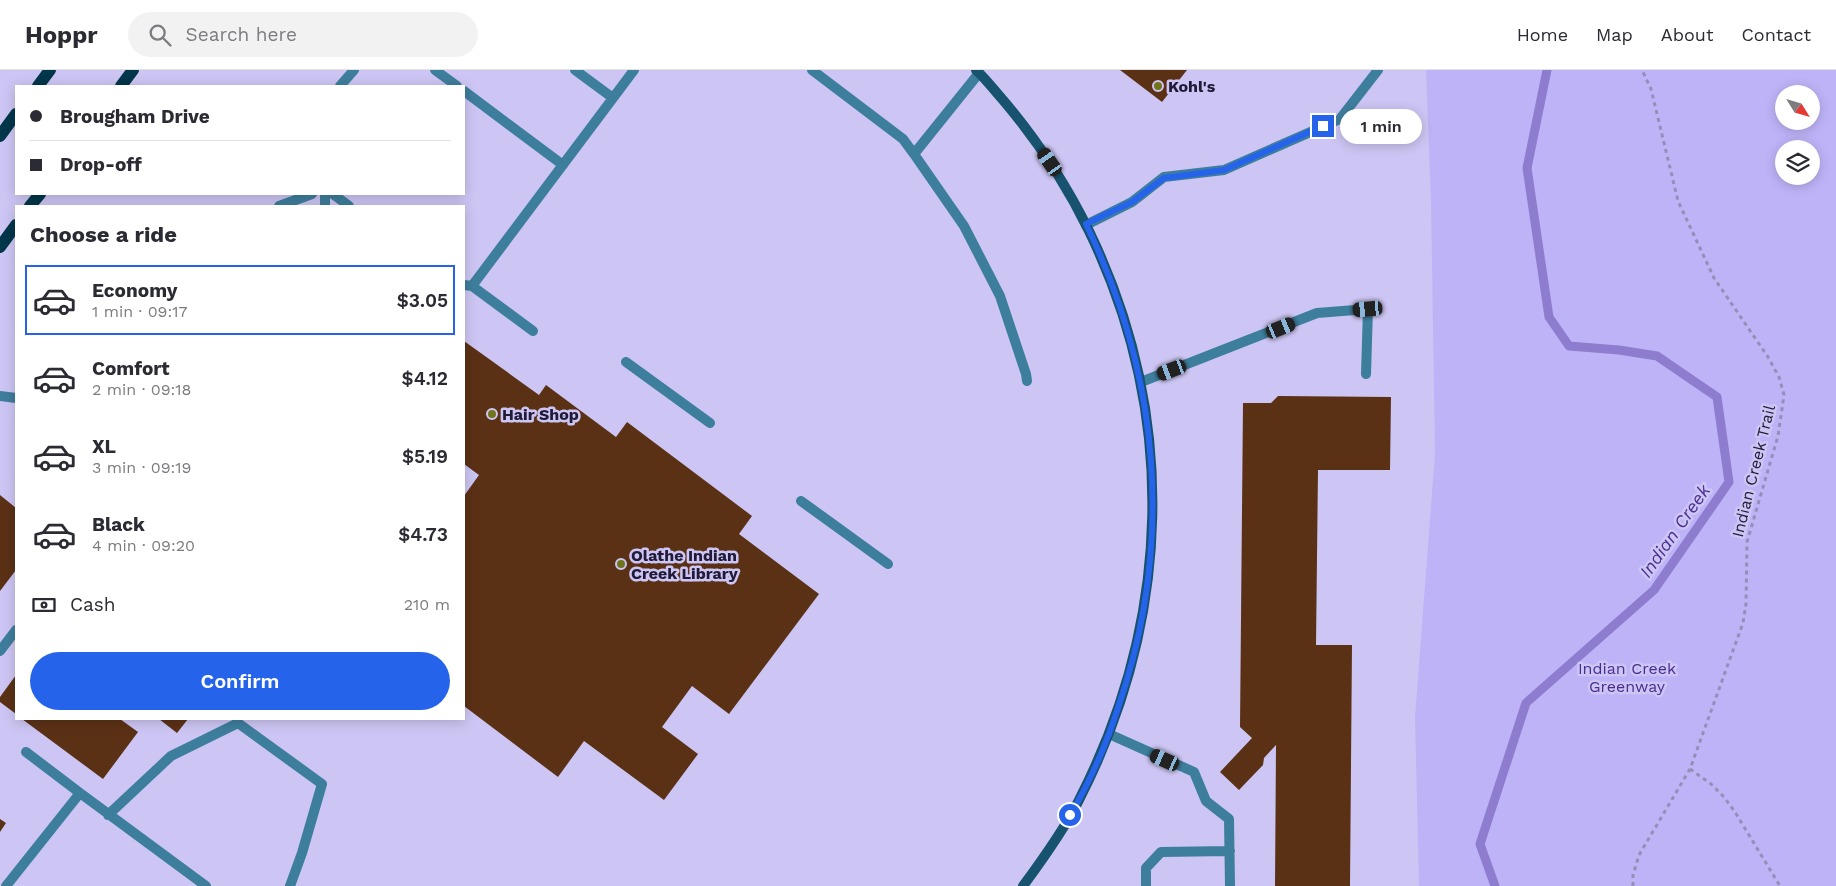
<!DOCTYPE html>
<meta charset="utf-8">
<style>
body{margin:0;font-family:"Work Sans",sans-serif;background:#f2f2f3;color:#2b2b33;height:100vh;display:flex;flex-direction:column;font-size:19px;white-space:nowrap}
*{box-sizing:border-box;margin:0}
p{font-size:16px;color:#7c7c81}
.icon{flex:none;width:28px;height:28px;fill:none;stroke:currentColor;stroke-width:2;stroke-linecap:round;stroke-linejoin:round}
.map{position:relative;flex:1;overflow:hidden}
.sheet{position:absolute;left:15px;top:135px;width:450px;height:515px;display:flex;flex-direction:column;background:#fff;border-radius:0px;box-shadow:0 2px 12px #0003}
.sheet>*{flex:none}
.hud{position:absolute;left:15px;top:15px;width:450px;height:110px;border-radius:0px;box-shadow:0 2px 12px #0003;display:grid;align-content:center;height:110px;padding:0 15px;background:#fff}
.needle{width:32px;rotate:127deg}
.buttons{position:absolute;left:1775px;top:15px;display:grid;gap:10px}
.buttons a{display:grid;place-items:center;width:45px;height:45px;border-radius:50%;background:#fff;box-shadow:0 2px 12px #0003;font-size:25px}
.end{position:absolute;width:22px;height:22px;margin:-11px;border:6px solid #2563eb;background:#fff;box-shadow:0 0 0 2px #fff}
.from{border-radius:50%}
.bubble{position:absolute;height:35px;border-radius:18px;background:#fff;box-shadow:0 2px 12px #0003;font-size:16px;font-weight:600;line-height:35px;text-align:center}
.car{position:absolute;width:15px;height:30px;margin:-15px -8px;border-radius:6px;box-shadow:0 0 4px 1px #0007;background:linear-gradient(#222 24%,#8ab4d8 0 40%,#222 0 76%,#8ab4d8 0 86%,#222 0)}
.hud b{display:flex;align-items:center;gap:18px;height:48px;font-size:19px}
.hud b+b{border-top:1px solid #e1e1e2}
.hud i{width:12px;height:12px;background:#2b2b33}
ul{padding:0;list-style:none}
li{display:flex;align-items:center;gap:15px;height:70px;margin:0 10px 8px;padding:0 5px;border:2px solid transparent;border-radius:0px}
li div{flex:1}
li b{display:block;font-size:19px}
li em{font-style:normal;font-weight:600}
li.selected{border-color:#2563eb}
li>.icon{width:45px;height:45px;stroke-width:1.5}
h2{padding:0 15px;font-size:22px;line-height:60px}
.pay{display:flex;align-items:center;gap:12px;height:55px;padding:0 15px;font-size:19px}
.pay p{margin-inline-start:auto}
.button{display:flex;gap:10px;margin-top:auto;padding:10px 15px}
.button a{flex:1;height:58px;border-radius:30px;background:#2563eb;color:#fff;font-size:20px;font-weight:600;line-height:58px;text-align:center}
header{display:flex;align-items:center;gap:30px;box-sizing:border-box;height:70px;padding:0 25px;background:#fff;border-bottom:1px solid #e1e1e2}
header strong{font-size:24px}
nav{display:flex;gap:28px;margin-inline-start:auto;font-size:18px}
.search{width:350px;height:45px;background:#f2f2f3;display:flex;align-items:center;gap:12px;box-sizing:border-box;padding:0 18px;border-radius:28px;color:#7c7c81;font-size:19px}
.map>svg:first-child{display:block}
.green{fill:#bfb3f8;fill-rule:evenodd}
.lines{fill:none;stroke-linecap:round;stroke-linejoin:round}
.stream{stroke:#8e7dcf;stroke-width:9}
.building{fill:#5b3116}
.path{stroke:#958eb6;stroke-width:3;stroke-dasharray:4 4;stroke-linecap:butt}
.lane{stroke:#3e7e9d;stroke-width:10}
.secondary{stroke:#17536e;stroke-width:10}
.primary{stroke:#02364a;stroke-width:12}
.route{stroke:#2563eb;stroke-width:6}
.poi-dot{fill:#70741a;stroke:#cdc6f4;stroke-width:2}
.labels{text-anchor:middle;stroke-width:5;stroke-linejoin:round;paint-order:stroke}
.poi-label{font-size:16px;font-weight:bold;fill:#201a36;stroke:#cdc6f4;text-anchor:start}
.street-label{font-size:16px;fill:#201a36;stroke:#cdc6f4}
.park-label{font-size:16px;fill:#4a2d8e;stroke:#cdc6f4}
.water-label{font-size:18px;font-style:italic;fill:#4d3091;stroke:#cdc6f4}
</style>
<header>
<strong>Hoppr</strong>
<div class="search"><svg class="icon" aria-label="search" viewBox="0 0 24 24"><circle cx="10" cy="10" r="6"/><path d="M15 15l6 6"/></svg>Search here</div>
<nav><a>Home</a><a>Map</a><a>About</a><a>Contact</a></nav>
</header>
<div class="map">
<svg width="1836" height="816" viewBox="0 0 1836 816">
<rect width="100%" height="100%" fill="#cdc6f4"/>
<!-- green -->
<path class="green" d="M1426 0H1836V816H1419L1415 647 1435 383 1431 133ZM1784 24H1811V51H1784ZM1784 79H1811V106H1784Z"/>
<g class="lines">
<!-- stream -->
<path class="stream" d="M1495 816 1480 774 1526 633 1654 520 1729 412 1717 327 1657 286 1619 280 1569 276 1549 247 1527 98 1547 0"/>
</g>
<!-- building -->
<path class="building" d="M1120 0H1187L1162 32Z
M464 271 539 325 546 315 616 367 627 352 752 446 739 464 819 524 729 644 692 616 662 657 698 684 664 730 584 671 558 707 464 636V426L479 405 464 394Z
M1278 326 1391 327 1390 400H1318L1316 575H1352L1350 816H1275L1276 675 1264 688 1263 695 1239 720 1220 702 1252 668 1240 657 1243 333H1271Z
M0 425 16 438V500L0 521Z
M16 605V644L0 632V627Z
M22 649H120L138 662 103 709Z
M159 649H188L177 663Z
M0 749 6 753 0 762Z"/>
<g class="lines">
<!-- path -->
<path class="path" d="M1690 699 1711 714 1724 727 1735 742 1780 816
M1633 816V805L1639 785 1690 699 1743 553 1746 534 1747 472 1778 366 1784 325 1779 307 1768 287 1714 208 1678 131 1651 19 1642 0"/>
<!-- lane -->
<path class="lane" d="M435 0 457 16
M575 0 613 28
M812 0 903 69 914 84 964 156 1000 226 1026 304 1027 311
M340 16 354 0
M464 21 563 95
M914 84 979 3
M333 124 349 136
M279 136 312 124
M325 136V124
M1086 155 1132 132 1164 107 1224 100 1340 49 1378 0
M464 215 472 216 533 261
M472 216 634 0
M626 292 710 353
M1141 312 1317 243 1368 239 1366 304
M0 326 16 328
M801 431 888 494
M0 581 16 560
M1109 664 1194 702 1206 731 1229 749 1230 816
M26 682 80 723
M108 745 171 686 238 653 322 714 302 783 290 816
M6 816 80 723 206 816
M1146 816V798L1161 782 1230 781"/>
<!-- secondary -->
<path class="secondary" d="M976 0C986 9 994 20 1003 30 1037 70 1066 114 1089 161 1178 345 1172 548 1079 730 1064 760 1043 789 1023 816"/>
<!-- primary -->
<path class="primary" d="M38 16 50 0
M121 16 133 0
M0 66 16 44
M30 136 40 124
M0 177 16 155"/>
</g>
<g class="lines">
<!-- route -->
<path class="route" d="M1070 745C1090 712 1106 675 1118 638 1174 475 1161 309 1086 154L1132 132 1164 108 1224 100 1323 56"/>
</g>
<!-- markers -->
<g class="poi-dot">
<circle cx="1158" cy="16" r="5"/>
<circle cx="492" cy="344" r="5"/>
<circle cx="621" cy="494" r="5"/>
</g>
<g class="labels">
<!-- poi labels -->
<g class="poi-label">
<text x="1168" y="22">Kohl's</text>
<text x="502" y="350">Hair Shop</text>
<text x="631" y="491">Olathe Indian<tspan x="631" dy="18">Creek Library</tspan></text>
</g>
<!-- street labels -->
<g class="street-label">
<text transform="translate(1753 401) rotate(-76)" y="6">Indian Creek Trail</text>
</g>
<!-- park labels -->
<g class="park-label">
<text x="1627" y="604">Indian Creek<tspan x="1627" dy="18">Greenway</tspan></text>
</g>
<!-- water labels -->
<g class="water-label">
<text transform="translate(1675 461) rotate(-55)" y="6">Indian Creek</text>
</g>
</g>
</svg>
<div class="buttons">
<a><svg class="needle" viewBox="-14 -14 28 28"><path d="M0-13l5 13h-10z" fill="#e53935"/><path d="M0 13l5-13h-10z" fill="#7c7c81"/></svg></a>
<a><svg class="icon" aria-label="layers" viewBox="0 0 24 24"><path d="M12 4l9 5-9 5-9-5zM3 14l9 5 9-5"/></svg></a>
</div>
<i class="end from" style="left:1070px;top:745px"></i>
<i class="end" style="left:1323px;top:56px"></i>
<div class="bubble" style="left:1340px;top:39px;width:82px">1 min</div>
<i class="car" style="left:1050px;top:92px;rotate:325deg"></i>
<i class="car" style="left:1368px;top:239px;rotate:265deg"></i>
<i class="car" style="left:1281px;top:258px;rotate:68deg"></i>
<i class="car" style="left:1172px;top:300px;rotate:249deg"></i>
<i class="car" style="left:1165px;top:690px;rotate:294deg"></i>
<div class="hud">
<b><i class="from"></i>Brougham Drive</b>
<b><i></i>Drop-off</b>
</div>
<section class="sheet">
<h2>Choose a ride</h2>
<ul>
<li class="selected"><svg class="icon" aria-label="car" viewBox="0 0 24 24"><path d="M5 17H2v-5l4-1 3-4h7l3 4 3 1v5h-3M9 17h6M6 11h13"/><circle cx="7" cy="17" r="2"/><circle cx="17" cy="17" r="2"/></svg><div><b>Economy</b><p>1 min · 09:17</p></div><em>$3.05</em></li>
<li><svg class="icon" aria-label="car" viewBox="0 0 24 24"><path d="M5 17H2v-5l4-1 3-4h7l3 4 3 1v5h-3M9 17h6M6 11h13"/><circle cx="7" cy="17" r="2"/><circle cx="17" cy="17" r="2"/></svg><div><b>Comfort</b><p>2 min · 09:18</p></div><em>$4.12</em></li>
<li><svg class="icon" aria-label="car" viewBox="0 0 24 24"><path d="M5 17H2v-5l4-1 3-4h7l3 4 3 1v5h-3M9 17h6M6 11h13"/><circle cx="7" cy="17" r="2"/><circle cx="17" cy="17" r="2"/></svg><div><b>XL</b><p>3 min · 09:19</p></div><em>$5.19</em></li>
<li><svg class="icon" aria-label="car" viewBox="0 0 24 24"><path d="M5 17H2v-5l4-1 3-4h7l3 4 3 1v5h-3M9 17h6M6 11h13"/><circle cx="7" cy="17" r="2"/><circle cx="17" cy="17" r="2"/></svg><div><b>Black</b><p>4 min · 09:20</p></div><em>$4.73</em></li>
</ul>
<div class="pay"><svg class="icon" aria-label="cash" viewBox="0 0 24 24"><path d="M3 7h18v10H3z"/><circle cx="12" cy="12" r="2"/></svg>Cash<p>210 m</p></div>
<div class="button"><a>Confirm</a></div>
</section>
</div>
